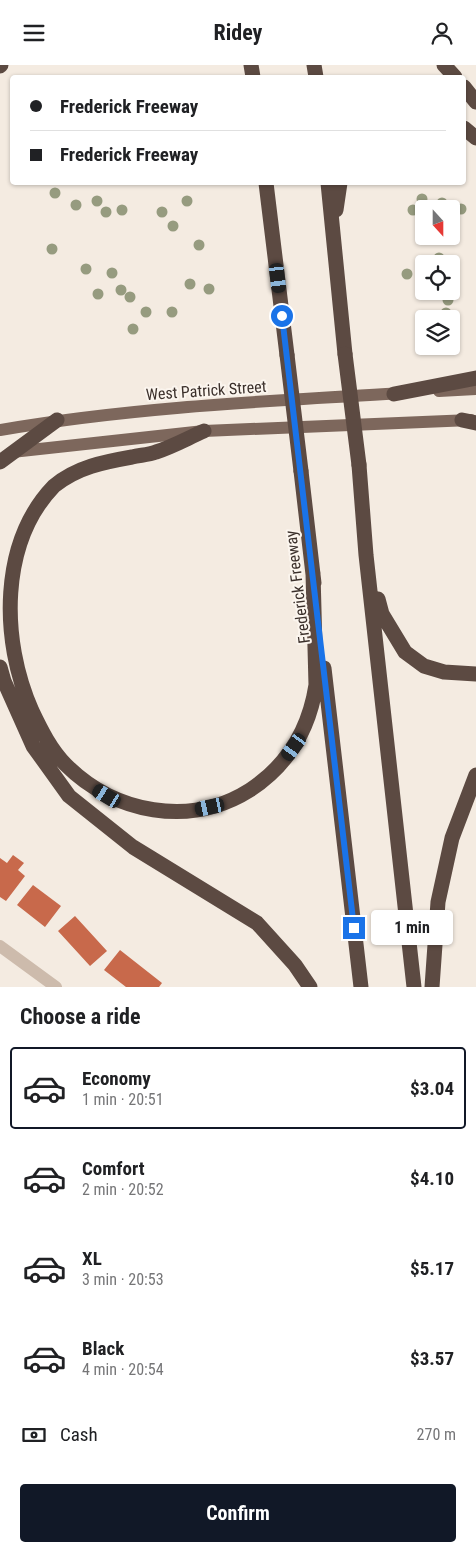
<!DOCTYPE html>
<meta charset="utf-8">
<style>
body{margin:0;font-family:"Roboto Condensed",sans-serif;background:#f6f6f6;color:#202124;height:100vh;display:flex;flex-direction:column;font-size:19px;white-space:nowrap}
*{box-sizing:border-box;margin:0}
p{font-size:16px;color:#757577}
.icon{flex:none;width:28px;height:28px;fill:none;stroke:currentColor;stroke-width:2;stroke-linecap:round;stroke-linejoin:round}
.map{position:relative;height:922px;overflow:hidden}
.sheet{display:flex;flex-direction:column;background:#fff;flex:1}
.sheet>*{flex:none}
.guide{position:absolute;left:10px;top:10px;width:456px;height:110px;border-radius:5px;box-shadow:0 1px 4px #0004;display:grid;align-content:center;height:110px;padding:0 20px;background:#fff}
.needle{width:32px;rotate:159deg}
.fabs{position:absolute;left:415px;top:135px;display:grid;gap:10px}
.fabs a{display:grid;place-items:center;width:45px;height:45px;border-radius:5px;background:#fff;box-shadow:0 1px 4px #0004;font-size:25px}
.end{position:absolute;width:22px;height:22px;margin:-11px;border:6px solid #1a73e8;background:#fff;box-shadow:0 0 0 2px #fff}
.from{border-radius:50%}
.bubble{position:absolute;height:35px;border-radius:5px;background:#fff;box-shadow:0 1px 4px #0004;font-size:16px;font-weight:700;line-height:35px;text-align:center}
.car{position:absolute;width:15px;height:30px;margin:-15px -8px;border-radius:6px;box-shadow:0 0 4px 1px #0007;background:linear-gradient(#222 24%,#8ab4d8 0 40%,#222 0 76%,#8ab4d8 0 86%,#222 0)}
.guide b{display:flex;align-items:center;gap:18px;height:48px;font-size:19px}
.guide b+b{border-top:1px solid #e0e0e0}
.guide i{width:12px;height:12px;background:#202124}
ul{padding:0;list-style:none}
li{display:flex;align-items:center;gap:15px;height:82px;margin:0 10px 8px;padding:0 10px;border:2px solid transparent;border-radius:5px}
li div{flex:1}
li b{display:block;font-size:19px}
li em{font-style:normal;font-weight:700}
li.on{border-color:#111827}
li>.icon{width:45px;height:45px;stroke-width:1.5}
h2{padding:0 20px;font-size:22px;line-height:60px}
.pay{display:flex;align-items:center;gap:12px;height:55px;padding:0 20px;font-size:19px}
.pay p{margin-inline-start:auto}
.primary-button{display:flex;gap:10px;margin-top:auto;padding:10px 20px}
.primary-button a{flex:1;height:58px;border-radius:5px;background:#111827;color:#fff;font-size:20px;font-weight:700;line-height:58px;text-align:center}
header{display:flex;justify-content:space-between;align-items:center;height:65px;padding:0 20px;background:#fff;font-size:22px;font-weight:700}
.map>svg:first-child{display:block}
.building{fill:#c8694b}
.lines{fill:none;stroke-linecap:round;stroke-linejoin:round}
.minor{stroke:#cdbbac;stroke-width:12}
.major{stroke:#7d675c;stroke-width:12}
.highway{stroke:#5c4a42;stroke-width:15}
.highway-bridge{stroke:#5c4a42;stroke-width:15}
.tree{fill:#969b7f}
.route{stroke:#1a73e8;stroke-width:6}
.labels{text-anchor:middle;stroke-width:4;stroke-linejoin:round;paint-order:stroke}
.street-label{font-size:16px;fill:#3b302b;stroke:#fbf5ee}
</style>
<header><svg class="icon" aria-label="menu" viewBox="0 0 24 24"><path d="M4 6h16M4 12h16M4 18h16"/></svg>Ridey<svg class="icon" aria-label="person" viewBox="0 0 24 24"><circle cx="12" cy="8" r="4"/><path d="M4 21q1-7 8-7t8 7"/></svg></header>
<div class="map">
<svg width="476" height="922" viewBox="0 0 476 922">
<rect width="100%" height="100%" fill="#f4ebe1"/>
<!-- building -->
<path class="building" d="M13 790 24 798 18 805 25 811 6 836 0 832V793L7 798Z
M33 820 61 841 45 862 17 840Z
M75 851 107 886 90 901 58 866Z
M120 885 162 918 159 922H126L104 905Z"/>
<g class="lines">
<!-- minor -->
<path class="minor" d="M0 881 56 922"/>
<!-- major -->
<path class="major" d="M439 326 476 324
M0 365C133 342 269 336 404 328
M12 387 204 366 471 355"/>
<!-- highway -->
<path class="highway" d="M251 0 253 12
M314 0 316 12
M444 0 455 12
M0 1 1 0
M464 22 476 37
M464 63 476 73
M266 118 287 290
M328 118 345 289
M336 145 340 118
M394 329 476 313
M462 355 476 358
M204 366C188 373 172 382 156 387 148 390 140 390 132 392 104 397 77 402 54 421 0 477 0 574 32 646 41 665 51 685 66 700 114 748 190 763 250 725 288 700 309 665 316 620L313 508
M0 397 57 355
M359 400 366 490 414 922
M301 406 314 518
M378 534 382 549 405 587 424 601 444 607 476 609
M0 602 4 616 33 681 69 731 133 782 257 858 295 900 310 922
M324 603 361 922
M432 922 438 837 452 773 476 710"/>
<!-- highway-bridge -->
<path class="highway-bridge" d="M345 289 359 400
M287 290 301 406"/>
</g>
<!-- trees -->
<g class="tree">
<circle cx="55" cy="128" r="5.5"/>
<circle cx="422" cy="134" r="5.5"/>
<circle cx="97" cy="136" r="5.5"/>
<circle cx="187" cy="136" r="5.5"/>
<circle cx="442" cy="138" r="5.5"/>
<circle cx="76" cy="140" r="5.5"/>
<circle cx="461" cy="144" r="5.5"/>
<circle cx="122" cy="145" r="5.5"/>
<circle cx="413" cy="145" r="5.5"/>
<circle cx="106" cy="147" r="5.5"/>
<circle cx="162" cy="147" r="5.5"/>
<circle cx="173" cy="161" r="5.5"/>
<circle cx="199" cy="180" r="5.5"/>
<circle cx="52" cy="184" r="5.5"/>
<circle cx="439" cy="193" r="5.5"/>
<circle cx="86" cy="204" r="5.5"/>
<circle cx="112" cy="208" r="5.5"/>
<circle cx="407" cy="209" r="5.5"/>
<circle cx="190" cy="219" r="5.5"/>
<circle cx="209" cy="224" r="5.5"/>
<circle cx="121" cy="225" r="5.5"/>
<circle cx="98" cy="229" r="5.5"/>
<circle cx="130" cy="232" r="5.5"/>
<circle cx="448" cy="235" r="5.5"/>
<circle cx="146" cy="247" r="5.5"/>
<circle cx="172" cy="247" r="5.5"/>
<circle cx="446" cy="248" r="5.5"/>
<circle cx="133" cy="264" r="5.5"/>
</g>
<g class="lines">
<!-- route -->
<path class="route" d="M282 251 354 863"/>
</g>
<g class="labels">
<!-- street labels -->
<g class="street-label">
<text transform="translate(206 325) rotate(-4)" y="6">West Patrick Street</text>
<text transform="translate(297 522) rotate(-97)" y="6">Frederick Freeway</text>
</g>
</g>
</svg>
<div class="fabs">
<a><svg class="needle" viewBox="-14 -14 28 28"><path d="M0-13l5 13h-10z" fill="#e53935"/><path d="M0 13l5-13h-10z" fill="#757577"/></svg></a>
<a><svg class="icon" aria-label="locate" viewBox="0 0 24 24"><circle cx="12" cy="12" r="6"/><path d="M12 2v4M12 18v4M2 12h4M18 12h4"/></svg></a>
<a><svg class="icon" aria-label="layers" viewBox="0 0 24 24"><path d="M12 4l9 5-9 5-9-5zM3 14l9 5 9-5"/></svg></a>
</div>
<i class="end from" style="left:282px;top:251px"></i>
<i class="end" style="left:354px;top:863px"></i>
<div class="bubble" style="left:371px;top:845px;width:82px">1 min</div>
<i class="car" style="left:278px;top:213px;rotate:173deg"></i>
<i class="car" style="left:294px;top:682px;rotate:216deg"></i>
<i class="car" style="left:107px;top:731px;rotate:301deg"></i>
<i class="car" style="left:210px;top:742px;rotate:258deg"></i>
<div class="guide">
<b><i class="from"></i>Frederick Freeway</b>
<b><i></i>Frederick Freeway</b>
</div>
</div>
<section class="sheet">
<h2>Choose a ride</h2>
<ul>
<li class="on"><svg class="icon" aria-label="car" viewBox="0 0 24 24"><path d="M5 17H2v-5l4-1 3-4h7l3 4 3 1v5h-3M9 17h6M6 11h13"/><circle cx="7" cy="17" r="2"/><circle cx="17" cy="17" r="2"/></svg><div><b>Economy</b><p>1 min · 20:51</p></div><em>$3.04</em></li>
<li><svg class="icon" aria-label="car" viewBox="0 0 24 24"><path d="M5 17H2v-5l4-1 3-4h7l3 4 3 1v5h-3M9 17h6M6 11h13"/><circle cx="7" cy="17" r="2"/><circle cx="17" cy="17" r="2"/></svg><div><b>Comfort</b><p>2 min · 20:52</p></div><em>$4.10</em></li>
<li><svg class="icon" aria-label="car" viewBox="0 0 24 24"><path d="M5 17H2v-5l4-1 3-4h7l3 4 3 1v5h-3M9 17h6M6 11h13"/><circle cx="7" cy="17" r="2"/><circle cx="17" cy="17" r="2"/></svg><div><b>XL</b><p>3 min · 20:53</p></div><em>$5.17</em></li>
<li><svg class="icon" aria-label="car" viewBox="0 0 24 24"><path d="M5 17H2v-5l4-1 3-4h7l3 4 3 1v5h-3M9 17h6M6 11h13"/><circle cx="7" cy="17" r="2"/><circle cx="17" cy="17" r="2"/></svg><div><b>Black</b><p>4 min · 20:54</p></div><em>$3.57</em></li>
</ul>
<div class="pay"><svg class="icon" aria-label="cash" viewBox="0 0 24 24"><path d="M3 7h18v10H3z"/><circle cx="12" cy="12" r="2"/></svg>Cash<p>270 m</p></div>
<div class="primary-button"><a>Confirm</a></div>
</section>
